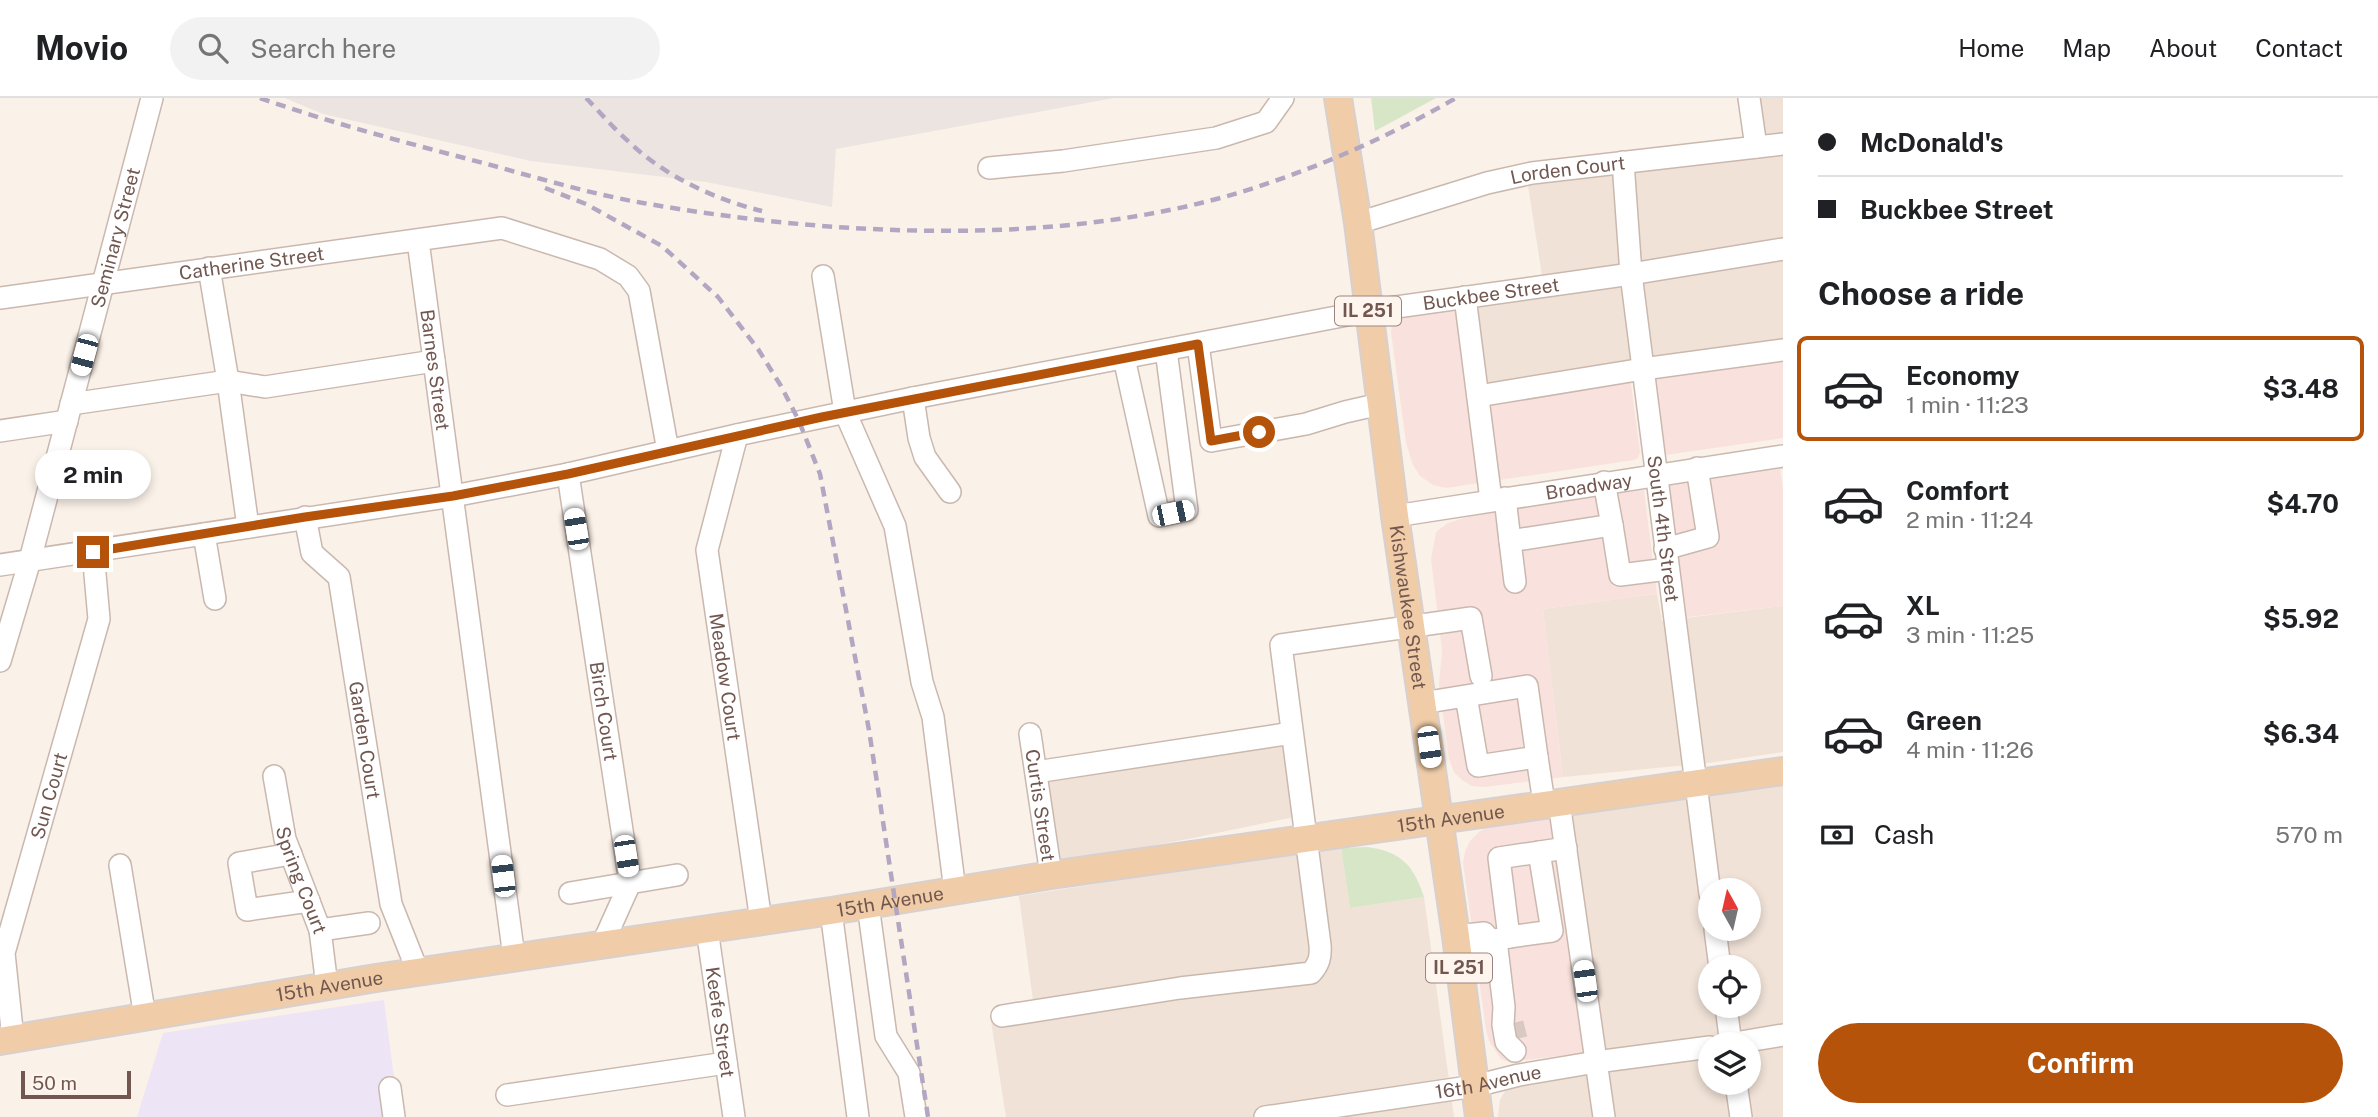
<!DOCTYPE html>
<meta charset="utf-8">
<style>
body{margin:0;font-family:"Public Sans",sans-serif;background:#f2f2f2;color:#202124;height:100vh;display:flex;flex-direction:column;font-size:26px;white-space:nowrap}
*{box-sizing:border-box;margin:0}
p{font-size:23px;color:#757577}
.icon{flex:none;width:38px;height:38px;fill:none;stroke:currentColor;stroke-width:2;stroke-linecap:round;stroke-linejoin:round}
.map{position:relative;flex:1;overflow:hidden}
.details{display:flex;flex-direction:column;background:#fff;width:595px}
.details>*{flex:none}
.guide{display:grid;align-content:center;height:154px;padding:0 35px;background:#fff}
.needle{width:46px;rotate:352deg}
.buttons{position:absolute;left:1698px;top:780px;display:grid;gap:14px}
.buttons a{display:grid;place-items:center;width:63px;height:63px;border-radius:50%;background:#fff;box-shadow:0 4px 10px #0003;font-size:35px}
.scale{position:absolute;left:21px;bottom:18px;width:110px;box-sizing:border-box;padding-left:7px;border:4px solid #71574f;border-top:0;font-size:19px;line-height:24px;white-space:nowrap;color:#71574f;-webkit-text-stroke:5px #fdf5ee;paint-order:stroke}
.end{position:absolute;width:32px;height:32px;margin:-16px;border:9px solid #b45309;background:#fff;box-shadow:0 0 0 4px #fff}
.from{border-radius:50%}
.bubble{position:absolute;height:49px;border-radius:24px;background:#fff;box-shadow:0 4px 10px #0003;font-size:23px;font-weight:700;line-height:49px;text-align:center}
.car{position:absolute;width:21px;height:42px;margin:-21px -10px;border-radius:9px;box-shadow:0 0 5px 2px #0007;background:linear-gradient(#fff 24%,#345 0 40%,#fff 0 76%,#345 0 86%,#fff 0)}
.guide b{display:flex;align-items:center;gap:24px;height:66px;font-size:26px}
.guide b+b{border-top:2px solid #e0e0e0}
.guide i{width:18px;height:18px;background:#202124}
ul{padding:0;list-style:none}
li{display:flex;align-items:center;gap:21px;height:105px;margin:0 14px 10px;padding:0 21px;border:4px solid transparent;border-radius:10px}
li div{flex:1}
li b{display:block;font-size:26px}
li em{font-style:normal;font-weight:700}
li.active{border-color:#b45309}
li>.icon{width:63px;height:63px;stroke-width:1.5}
h2{padding:0 35px;font-size:32px;line-height:84px}
.pay{display:flex;align-items:center;gap:18px;height:77px;padding:0 35px;font-size:26px}
.pay p{margin-inline-start:auto}
.primary-button{display:flex;gap:14px;margin-top:auto;padding:14px 35px}
.primary-button a{flex:1;height:80px;border-radius:42px;background:#b45309;color:#fff;font-size:28px;font-weight:700;line-height:80px;text-align:center}
header{display:flex;align-items:center;gap:42px;box-sizing:border-box;height:98px;padding:0 35px;background:#fff;border-bottom:2px solid #e0e0e0}
header strong{font-size:33px}
nav{display:flex;gap:38px;margin-inline-start:auto;font-size:24px}
.search{width:490px;height:63px;background:#f2f2f2;display:flex;align-items:center;gap:18px;box-sizing:border-box;padding:0 24px;border-radius:38px;color:#757577;font-size:26px}
main{display:flex;flex:1;min-height:0}
.map>svg:first-child{display:block}
.residential{fill:#f0e2d7;fill-rule:evenodd}
.commercial{fill:#f9e2dd}
.industrial{fill:#ebe4e1}
.education{fill:#ede4f6}
.green{fill:#d8e6c8}
.lines{fill:none;stroke-linecap:round;stroke-linejoin:round}
.minor-tunnel{stroke:#d8cac2;stroke-width:21;stroke-dasharray:21 10;stroke-linecap:butt}
.minor-casing{stroke:#cab8af;stroke-width:24}
.major-casing{stroke:#d7d0ce;stroke-width:30}
.minor{stroke:#fff;stroke-width:21}
.major{stroke:#f0cda8;stroke-width:26}
.rail{stroke:#b2a7c2;stroke-width:4.5;stroke-dasharray:10 7;stroke-linecap:butt}
.route{stroke:#b45309;stroke-width:9}
.labels{text-anchor:middle;stroke-width:5;stroke-linejoin:round;paint-order:stroke}
.shield{fill:#fdf5ee;stroke:#9b867f;stroke-width:2}
.shield-label{font-size:18px;font-weight:bold;fill:#71574f}
.street-label{font-size:19px;fill:#71574f;stroke:#fdf5ee}
</style>
<header>
<strong>Movio</strong>
<div class="search"><svg class="icon" aria-label="search" viewBox="0 0 24 24"><circle cx="10" cy="10" r="6"/><path d="M15 15l6 6"/></svg>Search here</div>
<nav><a>Home</a><a>Map</a><a>About</a><a>Contact</a></nav>
</header>
<main>
<div class="map">
<svg width="1783" height="1019" viewBox="0 0 1783 1019">
<rect width="100%" height="100%" fill="#faf1e8"/>
<!-- residential -->
<path class="residential" d="M1755 0H1783V250L1482 293 1471 208 1545 197 1527 81 1761 52Z
M1657 496 1662 523 1783 508V654L1708 665 1563 679 1543 511Z
M1287 642 1299 718 1188 741 1060 764 1055 760 1045 680Z
M1783 681V1019H1498L1500 1002 1505 993 1513 989 1604 972 1568 723 1573 715ZM1710 793H1748V831H1710ZM1710 870H1748V908H1710ZM1710 947H1748V985H1710Z
M1341 750 1350 810 1424 799 1454 1019H1006L991 923 1035 917 1019 798 1254 761Z"/>
<!-- commercial -->
<path class="commercial" d="M1462 210 1473 303 1630 279 1640 354 1638 360 1634 362 1446 390 1433 387 1420 378 1413 367 1406 345 1391 234 1392 227 1406 217Z
M1783 255V340L1666 357 1660 355 1650 275Z
M1780 369 1783 391V508L1680 520 1665 389 1669 386Z
M1644 392 1657 496 1543 511 1563 679 1485 689 1472 688 1462 682 1454 674 1449 661 1439 586 1442 552 1431 461 1436 434 1448 425 1487 413Z
M1557 718 1591 954 1510 964 1501 961 1489 943 1486 932 1463 765 1465 754 1470 743 1480 733 1490 728Z"/>
<!-- industrial -->
<path class="industrial" d="M285 0H1114L836 51 832 109 706 84 531 63 323 16Z"/>
<!-- education -->
<path class="education" d="M384 902 399 1019H137L163 935Z"/>
<!-- green -->
<path class="green" d="M1371 0H1436L1375 33Z
M1367 749C1401 753 1414 768 1424 799L1350 810 1341 750Z"/>
<g class="lines">
<!-- minor-tunnel -->
<path class="minor-tunnel" d="M1513 925 1517 941"/>
<defs>
<g id="minor">
<path d="M1749 0 1756 49"/>
<path id="s1" d="M1623 64 1631 176 1710 796"/>
<path d="M989 70 1063 63 1216 40 1266 24 1283 0"/>
<path id="s2" d="M1358 125 1487 85 1532 75 1783 46"/>
<path id="s3" d="M418 143 514 859"/>
<path d="M209 170 228 283 248 429"/>
<path d="M823 178 845 314 895 428 922 584 933 619 955 793"/>
<path d="M1465 199 1491 402"/>
<path id="s4" d="M0 200 502 130 600 161 628 178 639 193 668 353"/>
<path d="M1198 246 1211 343 1306 326 1345 314 1380 306"/>
<path d="M1124 260 1159 418 1187 412 1166 252"/>
<path d="M1478 298 1643 271 1783 252"/>
<path d="M913 300 919 340 925 359 950 394"/>
<path d="M71 306 228 283 265 289 434 263"/>
<path d="M0 333 67 323"/>
<path id="s5" d="M737 337 707 452 761 823"/>
<path id="s6" d="M568 376 630 785 603 845"/>
<path d="M1505 400 1510 443 1612 427 1604 384"/>
<path id="s7" d="M1395 418 1783 358"/>
<path id="s8" d="M305 419 312 455 339 479 391 806 418 874"/>
<path d="M1612 427 1620 477 1668 471"/>
<path d="M204 436 215 501"/>
<path d="M1510 443 1515 484"/>
<path d="M1665 451 1708 439 1697 370"/>
<path id="s9" d="M0 467 453 398 568 376 737 337 913 300 1368 213 1631 176 1783 151"/>
<path id="s10" d="M0 563 30 462 152 0"/>
<path d="M1422 605 1527 588 1537 659 1478 668 1466 598"/>
<path id="s11" d="M1030 636 1051 777"/>
<path d="M1537 659 1544 705"/>
<path d="M1036 674 1292 635"/>
<path id="s12" d="M274 678 285 741 320 832 327 888"/>
<path d="M1559 704 1604 1019"/>
<path d="M291 756 239 765 247 812 309 803"/>
<path d="M120 767 145 919"/>
<path d="M570 795 677 777"/>
<path d="M868 807 886 938 909 975 916 1019"/>
<path d="M831 813 858 1019"/>
<path id="s13" d="M707 831 734 1019"/>
<path d="M1715 831 1720 870"/>
<path d="M320 832 369 825"/>
<path d="M1456 838 1484 835 1491 843"/>
<path d="M1509 839 1552 833 1539 754"/>
<path d="M1496 842 1504 909 1503 927 1506 944 1515 953"/>
<path d="M1458 856 1490 850 1491 843 1509 839 1499 760 1566 750"/>
<path d="M1726 908 1731 947"/>
<path d="M1002 918 1180 890 1311 875C1319 866 1321 859 1320 847L1281 547 1471 520 1481 578"/>
<path id="s14" d="M13 941 4 855 99 521 93 454"/>
<path d="M1723 947 1783 937"/>
<path d="M1736 985 1741 1019"/>
<path d="M390 990 394 1019"/>
<path d="M507 997 726 965"/>
<path id="s15" d="M1265 1019 1475 988 1519 977 1596 964 1710 949"/>
</g>
<g id="major">
<path id="s16" d="M1338 0 1358 125 1395 418 1456 838 1479 1019"/>
<path id="s17" d="M0 943 376 880 831 813 1051 777 1783 673"/>
</g>
</defs>
<!-- minor casing -->
<use href="#minor" class="minor-casing"/>
<!-- major casing -->
<use href="#major" class="major-casing"/>
<!-- minor -->
<use href="#minor" class="minor"/>
<!-- major -->
<use href="#major" class="major"/>
<!-- rail -->
<path class="rail" d="M260 0C334 26 411 46 487 66 538 80 591 96 643 105 831 138 1057 150 1241 94 1316 71 1388 39 1456 0
M586 0C600 14 613 30 628 43 664 78 714 101 762 113
M545 90 586 106 662 148 718 199 758 251 781 288 799 323 820 376 869 632 928 1019"/>
</g>
<g class="lines">
<!-- route -->
<path class="route" d="M93 454 305 419 453 398 568 376 822 319 1198 246 1211 343 1259 334"/>
</g>
<g class="labels">
<!-- shield labels -->
<g class="shield">
<rect x="1335" y="198.5" width="66" height="29" rx="5"/>
<rect x="1426" y="855.5" width="66" height="29" rx="5"/>
</g>
<g class="shield-label">
<text x="1368" y="219">IL 251</text>
<text x="1459" y="876">IL 251</text>
</g>
<!-- street labels -->
<g class="street-label">
<text dy="7" stroke="none"><textPath href="#s2" startOffset="217">Lorden Court</textPath></text>
<text dy="7" stroke="none"><textPath href="#s10" startOffset="439">Seminary Street</textPath></text>
<text dy="7" stroke="none"><textPath href="#s4" startOffset="254">Catherine Street</textPath></text>
<text dy="7" stroke="none"><textPath href="#s9" startOffset="1516">Buckbee Street</textPath></text>
<text dy="7" stroke="none"><textPath href="#s3" startOffset="130">Barnes Street</textPath></text>
<text dy="7" stroke="none"><textPath href="#s7" startOffset="196">Broadway</textPath></text>
<text dy="7" stroke="none"><textPath href="#s1" startOffset="369">South 4th Street</textPath></text>
<text dy="7" stroke="none"><textPath href="#s16" startOffset="514">Kishwaukee Street</textPath></text>
<text dy="7" stroke="none"><textPath href="#s5" startOffset="247">Meadow Court</textPath></text>
<text dy="7" stroke="none"><textPath href="#s6" startOffset="240">Birch Court</textPath></text>
<text dy="7" stroke="none"><textPath href="#s8" startOffset="238">Garden Court</textPath></text>
<text dy="7" stroke="none"><textPath href="#s14" startOffset="250">Sun Court</textPath></text>
<text dy="7" stroke="none"><textPath href="#s11" startOffset="72">Curtis Street</textPath></text>
<text dy="7" stroke="none"><textPath href="#s17" startOffset="1468">15th Avenue</textPath></text>
<text dy="7" stroke="none"><textPath href="#s12" startOffset="108">Spring Court</textPath></text>
<text dy="7" stroke="none"><textPath href="#s17" startOffset="901">15th Avenue</textPath></text>
<text dy="7" stroke="none"><textPath href="#s17" startOffset="334">15th Avenue</textPath></text>
<text dy="7" stroke="none"><textPath href="#s13" startOffset="94">Keefe Street</textPath></text>
<text dy="7" stroke="none"><textPath href="#s15" startOffset="226">16th Avenue</textPath></text>
</g>
</g>
</svg>
<div class="buttons">
<a><svg class="needle" viewBox="-14 -14 28 28"><path d="M0-13l5 13h-10z" fill="#e53935"/><path d="M0 13l5-13h-10z" fill="#757577"/></svg></a>
<a><svg class="icon" aria-label="locate" viewBox="0 0 24 24"><circle cx="12" cy="12" r="6"/><path d="M12 2v4M12 18v4M2 12h4M18 12h4"/></svg></a>
<a><svg class="icon" aria-label="layers" viewBox="0 0 24 24"><path d="M12 4l9 5-9 5-9-5zM3 14l9 5 9-5"/></svg></a>
</div>
<div class="scale">50 m</div>
<i class="end from" style="left:1259px;top:334px"></i>
<i class="end" style="left:93px;top:454px"></i>
<div class="bubble" style="left:35px;top:352px;width:116px">2 min</div>
<i class="car" style="left:84px;top:257px;rotate:195deg"></i>
<i class="car" style="left:1173px;top:415px;rotate:78deg"></i>
<i class="car" style="left:576px;top:431px;rotate:351deg"></i>
<i class="car" style="left:1429px;top:649px;rotate:172deg"></i>
<i class="car" style="left:626px;top:758px;rotate:171deg"></i>
<i class="car" style="left:503px;top:778px;rotate:353deg"></i>
<i class="car" style="left:1585px;top:883px;rotate:352deg"></i>
</div>
<section class="details">
<div class="guide">
<b><i class="from"></i>McDonald's</b>
<b><i></i>Buckbee Street</b>
</div>
<h2>Choose a ride</h2>
<ul>
<li class="active"><svg class="icon" aria-label="car" viewBox="0 0 24 24"><path d="M5 17H2v-5l4-1 3-4h7l3 4 3 1v5h-3M9 17h6M6 11h13"/><circle cx="7" cy="17" r="2"/><circle cx="17" cy="17" r="2"/></svg><div><b>Economy</b><p>1 min · 11:23</p></div><em>$3.48</em></li>
<li><svg class="icon" aria-label="car" viewBox="0 0 24 24"><path d="M5 17H2v-5l4-1 3-4h7l3 4 3 1v5h-3M9 17h6M6 11h13"/><circle cx="7" cy="17" r="2"/><circle cx="17" cy="17" r="2"/></svg><div><b>Comfort</b><p>2 min · 11:24</p></div><em>$4.70</em></li>
<li><svg class="icon" aria-label="car" viewBox="0 0 24 24"><path d="M5 17H2v-5l4-1 3-4h7l3 4 3 1v5h-3M9 17h6M6 11h13"/><circle cx="7" cy="17" r="2"/><circle cx="17" cy="17" r="2"/></svg><div><b>XL</b><p>3 min · 11:25</p></div><em>$5.92</em></li>
<li><svg class="icon" aria-label="car" viewBox="0 0 24 24"><path d="M5 17H2v-5l4-1 3-4h7l3 4 3 1v5h-3M9 17h6M6 11h13"/><circle cx="7" cy="17" r="2"/><circle cx="17" cy="17" r="2"/></svg><div><b>Green</b><p>4 min · 11:26</p></div><em>$6.34</em></li>
</ul>
<div class="pay"><svg class="icon" aria-label="cash" viewBox="0 0 24 24"><path d="M3 7h18v10H3z"/><circle cx="12" cy="12" r="2"/></svg>Cash<p>570 m</p></div>
<div class="primary-button"><a>Confirm</a></div>
</section>
</main>
